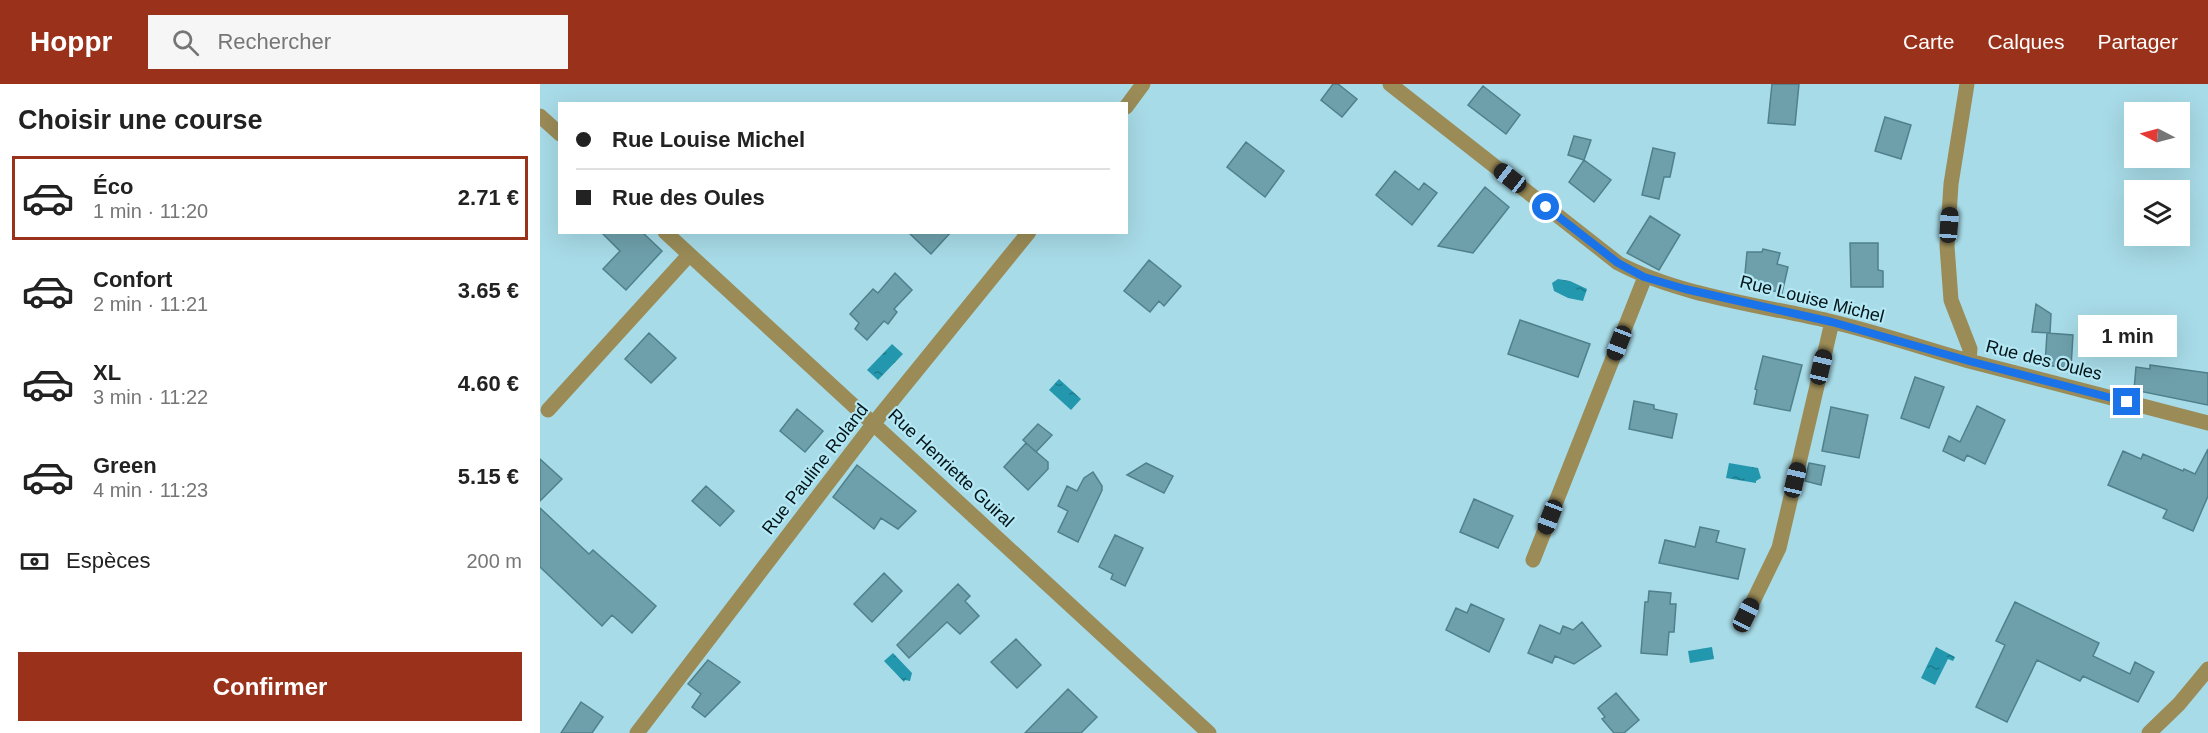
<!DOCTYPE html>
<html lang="fr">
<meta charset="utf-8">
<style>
body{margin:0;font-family:Arial,sans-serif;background:#f6f6f6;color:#222;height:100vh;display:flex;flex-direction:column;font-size:22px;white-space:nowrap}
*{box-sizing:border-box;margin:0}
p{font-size:20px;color:#767676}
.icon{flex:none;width:33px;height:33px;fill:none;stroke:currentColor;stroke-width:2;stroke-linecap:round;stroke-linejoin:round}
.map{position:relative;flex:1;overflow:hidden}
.details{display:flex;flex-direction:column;background:#fff;width:540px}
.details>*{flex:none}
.top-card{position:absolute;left:18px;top:18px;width:570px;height:132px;border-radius:0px;box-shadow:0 6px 24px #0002;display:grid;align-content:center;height:132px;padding:0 18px;background:#fff}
.needle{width:39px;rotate:276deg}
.tools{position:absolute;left:1584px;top:18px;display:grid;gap:12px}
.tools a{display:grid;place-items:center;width:66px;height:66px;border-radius:0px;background:#fff;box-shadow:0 6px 24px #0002;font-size:30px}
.end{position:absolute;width:27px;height:27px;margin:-14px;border:8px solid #1a73e8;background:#fff;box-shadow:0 0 0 3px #fff}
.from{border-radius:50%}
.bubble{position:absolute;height:42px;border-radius:0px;background:#fff;box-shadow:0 6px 24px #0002;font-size:20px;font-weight:600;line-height:42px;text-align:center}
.car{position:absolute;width:18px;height:36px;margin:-18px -9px;border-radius:8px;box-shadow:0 0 4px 2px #0007;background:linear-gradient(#222 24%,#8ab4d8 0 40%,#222 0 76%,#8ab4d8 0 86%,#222 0)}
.top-card b{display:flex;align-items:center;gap:21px;height:57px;font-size:22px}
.top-card b+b{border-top:2px solid #e0e0e0}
.top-card i{width:15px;height:15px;background:#222}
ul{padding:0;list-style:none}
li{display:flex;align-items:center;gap:18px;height:84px;margin:0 12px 9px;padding:0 6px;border:3px solid transparent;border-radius:0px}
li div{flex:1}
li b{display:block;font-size:22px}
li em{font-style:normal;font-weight:600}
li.on{border-color:#9a321b}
li>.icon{width:54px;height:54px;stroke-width:1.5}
h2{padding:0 18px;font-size:27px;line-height:72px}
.pay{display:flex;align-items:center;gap:15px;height:66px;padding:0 18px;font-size:22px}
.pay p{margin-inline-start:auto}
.button{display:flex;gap:12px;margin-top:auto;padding:12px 18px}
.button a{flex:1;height:69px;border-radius:0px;background:#9a321b;color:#fff;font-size:24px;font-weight:600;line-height:69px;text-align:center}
header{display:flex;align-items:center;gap:36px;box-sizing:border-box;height:84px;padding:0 30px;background:#9a321b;color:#fff}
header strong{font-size:28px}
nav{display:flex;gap:33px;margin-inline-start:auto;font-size:21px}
.search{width:420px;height:54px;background:#f6f6f6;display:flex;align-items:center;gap:15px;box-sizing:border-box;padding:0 21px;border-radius:0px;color:#767676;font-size:22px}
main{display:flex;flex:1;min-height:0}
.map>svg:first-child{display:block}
.water{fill:url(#water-ripples)}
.building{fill:#6ea0ab;stroke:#4f808b;stroke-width:1.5}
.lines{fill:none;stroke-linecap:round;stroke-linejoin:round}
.minor{stroke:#9a8b57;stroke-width:15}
.route{stroke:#1a73e8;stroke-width:8}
.labels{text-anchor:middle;stroke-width:4.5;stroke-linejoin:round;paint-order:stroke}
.street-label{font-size:18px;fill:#021418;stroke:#b4e8f4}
</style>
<header>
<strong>Hoppr</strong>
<div class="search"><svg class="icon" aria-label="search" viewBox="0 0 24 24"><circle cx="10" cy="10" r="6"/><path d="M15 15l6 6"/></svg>Rechercher</div>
<nav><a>Carte</a><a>Calques</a><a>Partager</a></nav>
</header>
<main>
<section class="details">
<h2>Choisir une course</h2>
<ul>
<li class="on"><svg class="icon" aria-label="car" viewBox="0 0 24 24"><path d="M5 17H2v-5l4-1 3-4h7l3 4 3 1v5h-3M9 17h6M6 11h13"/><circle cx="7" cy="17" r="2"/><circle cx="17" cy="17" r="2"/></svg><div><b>Éco</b><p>1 min · 11:20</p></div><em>2.71 €</em></li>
<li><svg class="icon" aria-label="car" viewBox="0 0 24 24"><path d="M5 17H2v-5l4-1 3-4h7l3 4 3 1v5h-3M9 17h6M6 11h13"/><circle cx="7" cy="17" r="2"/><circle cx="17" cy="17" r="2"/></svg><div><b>Confort</b><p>2 min · 11:21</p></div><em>3.65 €</em></li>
<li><svg class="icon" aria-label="car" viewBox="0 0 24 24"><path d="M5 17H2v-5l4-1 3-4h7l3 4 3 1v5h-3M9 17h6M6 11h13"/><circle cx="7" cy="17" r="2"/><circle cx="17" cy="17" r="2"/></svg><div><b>XL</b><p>3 min · 11:22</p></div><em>4.60 €</em></li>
<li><svg class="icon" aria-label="car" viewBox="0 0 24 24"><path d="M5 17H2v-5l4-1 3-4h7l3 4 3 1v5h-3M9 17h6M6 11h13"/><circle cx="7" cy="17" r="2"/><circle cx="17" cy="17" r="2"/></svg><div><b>Green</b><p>4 min · 11:23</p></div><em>5.15 €</em></li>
</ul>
<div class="pay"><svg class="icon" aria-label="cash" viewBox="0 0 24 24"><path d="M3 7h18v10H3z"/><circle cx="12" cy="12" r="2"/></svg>Espèces<p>200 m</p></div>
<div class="button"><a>Confirmer</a></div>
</section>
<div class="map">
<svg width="1668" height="649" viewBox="0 0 1668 649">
<defs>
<pattern id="water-ripples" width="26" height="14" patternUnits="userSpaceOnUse" patternTransform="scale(1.5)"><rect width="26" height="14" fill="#2297ad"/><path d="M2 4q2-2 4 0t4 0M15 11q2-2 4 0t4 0" fill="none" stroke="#1b7a8c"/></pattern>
</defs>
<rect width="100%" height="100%" fill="#a7dbe7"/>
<!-- water -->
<path class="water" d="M1018 195 1030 197 1047 205 1043 217 1028 214 1014 207 1012 199Z
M352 260 363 270 338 296 327 286Z
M519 295 541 315 531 326 509 306Z
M1189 379 1218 384 1221 394 1216 397V399L1186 394Z
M1172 563 1174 575 1150 579 1148 567Z
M1396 563 1415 573 1413 577 1408 575 1395 601 1381 594Z
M353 569 372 589 370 597 365 596 364 598 344 577Z"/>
<!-- building -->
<path class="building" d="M793 0H798L817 15 802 33 781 16Z
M1232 0H1259L1255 41 1228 39Z
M943 2 980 31 966 50 928 21Z
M1345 33 1371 41 1361 75 1335 67Z
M1034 52 1051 56 1044 76 1028 71Z
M706 58 744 87 725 113 687 83Z
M1113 64 1135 69 1130 93H1124L1119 115 1102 111Z
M1044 76 1071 96 1054 118 1029 98Z
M855 87 879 106 884 99 897 109 872 141 836 111Z
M945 103 969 123 933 169 898 162Z
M1110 132 1140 151 1119 186 1087 169Z
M61 148H102L122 167 86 206 63 185 80 167Z
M368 148H411L391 170Z
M1310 159H1338V186L1343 187V203H1311Z
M1223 165 1240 169 1237 180 1248 183 1242 209 1204 200 1207 168H1222Z
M609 176 641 202 624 222 619 217 610 228 584 207Z
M355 189 372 206 354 225 357 228 348 240 344 237 327 256 315 245 319 239 310 230 333 205 338 209Z
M1496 220 1511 230 1510 249 1492 248Z
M980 236 1050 260 1038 293 968 270Z
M109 249 136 274 111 299 85 275Z
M1507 249 1533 251 1531 284 1505 281Z
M1223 272 1262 281 1250 327 1214 320 1217 306 1215 305Z
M1610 281 1668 289V321L1594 306 1596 283 1610 285Z
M1375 293 1404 303 1389 344 1361 334Z
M1094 317 1114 321V325L1137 330 1132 354 1089 345Z
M1437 322 1465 336 1445 380 1427 371 1424 377 1403 367 1409 352 1420 358Z
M1291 323 1328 331 1319 374 1282 367Z
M257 325 283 347 265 368 240 347Z
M498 340 512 351 496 368 483 356Z
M486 359 508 378V385L488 406 464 383Z
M1668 365V412L1653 447 1623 434 1627 426 1568 401 1583 367 1601 375 1603 370 1643 387 1644 385 1655 390Z
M0 375 22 395 0 417Z
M606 379 633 392 624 409 587 391Z
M1269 379 1285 382 1281 401 1265 397Z
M317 381 376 427 358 445 341 434 334 445 293 413Z
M553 388 562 402V406L538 458 518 448 528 427 518 422 527 402 537 407 544 394Z
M166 402 194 427 180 442 152 417Z
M934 415 973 432 958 464 920 448Z
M0 424 49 470 53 466 116 522 92 549 72 531 62 542 0 483Z
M1160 443 1179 447 1176 458 1205 465 1198 495 1119 479 1125 456 1155 463Z
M575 451 603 464 585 502 571 495 573 490 559 483Z
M344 489 362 507 332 538 314 520Z
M418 500 430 512 425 517 439 532 420 550 407 538 369 574 357 561Z
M1109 507 1131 509 1130 520H1136L1134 548H1129L1127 571 1101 569 1105 518H1108Z
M1475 518 1559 559 1553 572 1590 590 1595 578 1614 588 1598 618 1543 592 1540 597 1497 576 1467 638 1436 623 1465 561 1456 557Z
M931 520 964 535 949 568 906 546 916 524 927 529Z
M1042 538 1061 562 1034 580 1015 572 1012 579 988 569 1000 541 1020 550 1023 542 1033 546Z
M476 555 501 581 477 604 451 578Z
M168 576 200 598 165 633 152 623 161 610 148 600Z
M528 605 557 633 541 649H485Z
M1076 609 1099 636 1084 649H1074L1062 635 1065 633 1058 624Z
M41 618 63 633 52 649H21Z"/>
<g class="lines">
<!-- minor -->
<path class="minor" d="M850 0 1078 179C1140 212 1221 221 1289 237 1336 248 1383 264 1429 277
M1427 0 1411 100 1407 162 1411 216 1430 265 1429 277 1668 339
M586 23 603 0
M0 32 20 50
M125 148 669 649
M8 326 149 171
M993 476 1105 193
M1206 532 1239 464 1292 238
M97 649 334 339 489 148
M1609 649 1639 620 1668 585"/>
</g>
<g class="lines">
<!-- route -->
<path class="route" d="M1006 123 1078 179 1104 193 1145 205 1292 238 1429 277 1587 318"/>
</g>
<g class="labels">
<!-- street labels -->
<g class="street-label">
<text transform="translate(1272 215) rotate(14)" y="6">Rue Louise Michel</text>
<text transform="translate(1504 276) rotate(14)" y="6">Rue des Oules</text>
<text transform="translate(411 384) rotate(43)" y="6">Rue Henriette Guiral</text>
<text transform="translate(275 385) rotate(-52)" y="6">Rue Pauline Roland</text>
</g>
</g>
</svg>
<div class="tools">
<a><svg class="needle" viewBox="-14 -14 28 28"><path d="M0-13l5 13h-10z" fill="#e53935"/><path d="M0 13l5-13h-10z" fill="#767676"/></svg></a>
<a><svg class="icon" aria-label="layers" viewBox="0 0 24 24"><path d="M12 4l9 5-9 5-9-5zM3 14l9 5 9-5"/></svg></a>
</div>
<i class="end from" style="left:1006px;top:123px"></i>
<i class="end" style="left:1587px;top:318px"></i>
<div class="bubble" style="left:1538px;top:231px;width:99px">1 min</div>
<i class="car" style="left:970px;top:94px;rotate:308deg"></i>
<i class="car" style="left:1409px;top:141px;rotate:4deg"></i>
<i class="car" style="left:1079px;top:259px;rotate:201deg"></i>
<i class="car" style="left:1281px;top:283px;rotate:13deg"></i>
<i class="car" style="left:1255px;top:396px;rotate:13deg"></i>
<i class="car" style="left:1010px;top:433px;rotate:201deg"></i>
<i class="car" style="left:1206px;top:531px;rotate:26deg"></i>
<div class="top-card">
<b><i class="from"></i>Rue Louise Michel</b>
<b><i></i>Rue des Oules</b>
</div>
</div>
</main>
